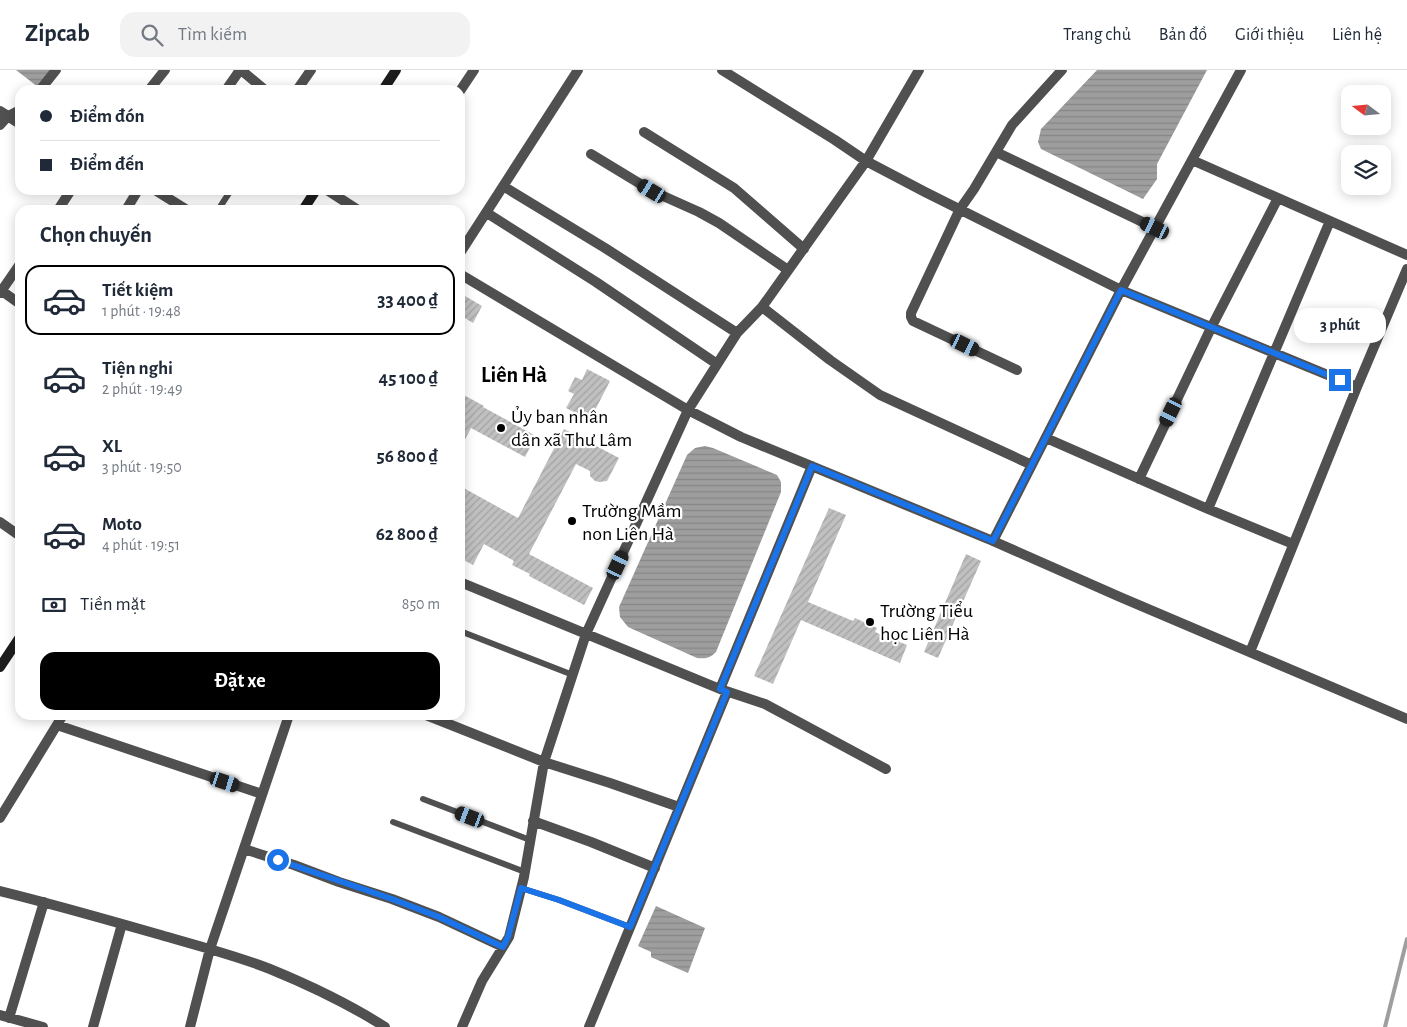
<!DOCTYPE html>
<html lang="vi">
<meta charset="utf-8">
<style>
body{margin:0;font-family:"Alegreya Sans",sans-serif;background:#f2f2f3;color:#1f2937;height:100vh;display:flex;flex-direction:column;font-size:19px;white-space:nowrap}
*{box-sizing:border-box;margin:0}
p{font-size:16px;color:#747a83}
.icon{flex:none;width:28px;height:28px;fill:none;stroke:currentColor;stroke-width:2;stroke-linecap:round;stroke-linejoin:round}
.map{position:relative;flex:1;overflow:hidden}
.details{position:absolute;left:15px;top:135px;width:450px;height:515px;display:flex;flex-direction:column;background:#fff;border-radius:15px;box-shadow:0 2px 12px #0003}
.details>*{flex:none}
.top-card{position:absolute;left:15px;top:15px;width:450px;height:110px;border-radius:15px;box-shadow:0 2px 12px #0003;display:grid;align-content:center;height:110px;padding:0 25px;background:#fff}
.needle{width:32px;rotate:286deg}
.fabs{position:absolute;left:1341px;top:15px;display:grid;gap:10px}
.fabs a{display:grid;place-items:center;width:50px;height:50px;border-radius:10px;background:#fff;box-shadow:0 2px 12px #0003;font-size:25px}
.end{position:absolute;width:22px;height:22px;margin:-11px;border:6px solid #1a73e8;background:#fff;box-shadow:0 0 0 2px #fff}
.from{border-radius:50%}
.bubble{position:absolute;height:35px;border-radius:15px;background:#fff;box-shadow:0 2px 12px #0003;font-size:16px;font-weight:700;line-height:35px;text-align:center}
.car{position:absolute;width:15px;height:30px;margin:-15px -8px;border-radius:6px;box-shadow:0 0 4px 1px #0007;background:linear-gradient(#222 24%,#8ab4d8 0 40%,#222 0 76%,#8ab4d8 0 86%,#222 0)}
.top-card b{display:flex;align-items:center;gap:18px;height:48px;font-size:19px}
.top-card b+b{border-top:1px solid #e0e1e3}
.top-card i{width:12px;height:12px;background:#1f2937}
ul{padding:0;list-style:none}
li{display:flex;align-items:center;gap:15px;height:70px;margin:0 10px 8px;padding:0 15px;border:2px solid transparent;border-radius:15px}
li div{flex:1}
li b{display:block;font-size:19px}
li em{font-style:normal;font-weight:700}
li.on{border-color:#000}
li>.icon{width:45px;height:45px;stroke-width:1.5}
h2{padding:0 25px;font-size:22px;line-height:60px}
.pay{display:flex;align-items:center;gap:12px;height:55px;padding:0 25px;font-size:19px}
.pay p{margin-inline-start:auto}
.button{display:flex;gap:10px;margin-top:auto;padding:10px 25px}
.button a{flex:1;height:58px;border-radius:15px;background:#000;color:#fff;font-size:20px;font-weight:700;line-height:58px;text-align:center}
header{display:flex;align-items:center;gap:30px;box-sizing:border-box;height:70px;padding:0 25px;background:#fff;border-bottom:1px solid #e0e1e3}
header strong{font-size:24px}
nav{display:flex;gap:28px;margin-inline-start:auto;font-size:18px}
.search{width:350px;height:45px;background:#f2f2f3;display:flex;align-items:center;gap:12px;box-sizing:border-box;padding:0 18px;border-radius:15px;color:#747a83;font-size:19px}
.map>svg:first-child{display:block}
.water{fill:url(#water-rules)}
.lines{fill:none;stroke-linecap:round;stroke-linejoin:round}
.stream{stroke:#9e9e9e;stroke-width:4}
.building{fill:url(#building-hatch)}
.service{stroke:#505050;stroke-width:6}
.minor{stroke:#505050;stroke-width:10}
.secondary{stroke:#1d1d1d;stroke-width:10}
.route{stroke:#1a73e8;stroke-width:6}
.poi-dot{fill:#000;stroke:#fff;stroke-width:2}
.labels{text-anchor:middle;stroke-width:4.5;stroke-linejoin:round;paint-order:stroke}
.poi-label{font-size:20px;fill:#000;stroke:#fff;text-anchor:start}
.quarter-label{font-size:22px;font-weight:bold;fill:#000;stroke:#fff}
</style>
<header>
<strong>Zipcab</strong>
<div class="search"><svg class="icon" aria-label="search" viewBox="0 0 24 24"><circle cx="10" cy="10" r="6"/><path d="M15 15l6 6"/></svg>Tìm kiếm</div>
<nav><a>Trang chủ</a><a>Bản đồ</a><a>Giới thiệu</a><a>Liên hệ</a></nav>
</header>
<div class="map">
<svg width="1407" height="957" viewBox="0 0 1407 957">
<defs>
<pattern id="water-rules" width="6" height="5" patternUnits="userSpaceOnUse" patternTransform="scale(1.25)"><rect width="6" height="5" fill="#9e9e9e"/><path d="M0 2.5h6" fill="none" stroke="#868686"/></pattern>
<pattern id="building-hatch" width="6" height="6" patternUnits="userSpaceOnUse" patternTransform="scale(1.25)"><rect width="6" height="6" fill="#c0c0c0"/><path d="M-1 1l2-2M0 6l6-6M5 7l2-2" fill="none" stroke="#a3a3a3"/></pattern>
</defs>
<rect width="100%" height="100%" fill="#fff"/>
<!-- water -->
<path class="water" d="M16 0H52L38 17Z
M1097 0H1207L1157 94V109L1143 129 1041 79 1038 72 1041 59Z
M705 376 713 378 777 405 781 412V422L716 582C710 588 706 589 697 588L628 557 620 547 619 537 687 385 695 378Z
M656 836 705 858 688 903 653 888 651 887V882L638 876Z"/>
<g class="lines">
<!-- stream -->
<path class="stream" d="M1385 957 1407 869"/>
</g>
<!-- building -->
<path class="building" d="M460 223 482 236 473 253 460 245Z
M587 299 610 311 590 350 566 338 574 324 568 321 575 307 582 310Z
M460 323 484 336 483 337 536 366 525 387 471 358 460 379Z
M564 359 619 388 607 411 599 412 595 411 590 406V401L576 394 529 484 593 518 584 535 529 506 530 504 512 495 514 491 484 474 473 495 460 488V416L518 448Z
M829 438 846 445 808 532 853 551 855 548 877 558 875 562 907 575 900 593 801 550 773 614 754 606Z
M966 484 981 491 938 588 924 582Z"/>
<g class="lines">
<!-- service -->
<path class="service" d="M218 140 231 120
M460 561 573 605
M423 729 530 770
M393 752 525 802
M521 818 559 830 630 857"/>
<!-- minor -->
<path class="minor" d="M241 0 265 20
M722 0 835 70 866 91 925 122 1121 220 1357 317
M40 20 56 0
M149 20 165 0
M226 20 240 0
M297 20 311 0
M460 21 474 0
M0 41 20 54
M0 55 7 47 20 40
M644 62 734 118 804 179
M996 82 1155 158
M591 84 652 121 699 142 719 153 788 200
M1192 90 1407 185
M503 116 605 178 737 263
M155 120 187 140
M327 120 358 140
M58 140 71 120
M126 140 138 120
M487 143 596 212 717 294
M460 183 578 0
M460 204 688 340 741 367 993 471 1120 527 1407 649
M2 221 20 234
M0 223 20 194
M762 237 830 290 880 325 1032 395
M1017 300 913 251 911 247V243L960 139 974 119 1012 55 1062 0
M1046 368 1208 439 1293 474
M1139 409 1211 258 1278 128
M1208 439 1330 151
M0 452 20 466
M993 471 1121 220 1241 0
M460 512 720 619 765 634 886 699
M1250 582 1357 317 1407 199
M720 619 812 396
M426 645 544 692 610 713 679 737
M57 655 262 724
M0 748 63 645
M533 751 591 772 655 798
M244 779 294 795 339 812 392 829 439 847 503 877
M0 821C57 835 112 851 168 867 202 877 237 886 270 899 309 915 349 934 385 957
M0 945 43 957
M9 948 44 832
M93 957 122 854
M190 957 210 879 289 645
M462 957 482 911 509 867 524 807 544 692 586 564 688 340 737 263 762 237 866 91 919 0
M589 957 727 622"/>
<!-- secondary -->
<path class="secondary" d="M383 20 396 0
M303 140 316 120
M0 597 20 567"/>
</g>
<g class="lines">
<!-- route -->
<path class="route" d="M278 790 392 829 439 847 503 877 508 867 521 818 559 830 630 857 727 622 720 619 812 396 993 471 1121 220 1340 310"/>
</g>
<!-- markers -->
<g class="poi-dot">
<circle cx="501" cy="358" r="5"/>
<circle cx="572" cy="451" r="5"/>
<circle cx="870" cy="552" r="5"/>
</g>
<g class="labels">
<!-- poi labels -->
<g class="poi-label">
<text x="511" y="353">Ủy ban nhân<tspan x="511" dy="23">dân xã Thư Lâm</tspan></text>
<text x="582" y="447">Trường Mầm<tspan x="582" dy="23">non Liên Hà</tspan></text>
<text x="880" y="547">Trường Tiểu<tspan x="880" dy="23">học Liên Hà</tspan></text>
</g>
<!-- quarter labels -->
<g class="quarter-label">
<text x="514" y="312">Liên Hà</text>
</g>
</g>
</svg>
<div class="fabs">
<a><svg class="needle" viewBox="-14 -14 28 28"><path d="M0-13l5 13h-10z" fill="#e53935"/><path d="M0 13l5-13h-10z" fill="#747a83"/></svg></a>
<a><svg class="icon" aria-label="layers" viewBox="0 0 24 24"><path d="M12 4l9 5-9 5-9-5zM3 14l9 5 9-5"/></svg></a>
</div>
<i class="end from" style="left:278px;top:790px"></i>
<i class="end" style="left:1340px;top:310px"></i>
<div class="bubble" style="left:1294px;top:238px;width:92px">3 phút</div>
<i class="car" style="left:652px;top:121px;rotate:301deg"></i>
<i class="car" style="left:1155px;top:158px;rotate:296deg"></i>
<i class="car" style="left:965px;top:275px;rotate:116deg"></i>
<i class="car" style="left:1171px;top:342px;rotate:206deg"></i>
<i class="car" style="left:618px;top:495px;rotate:25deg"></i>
<i class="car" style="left:225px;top:712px;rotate:108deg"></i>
<i class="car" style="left:470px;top:747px;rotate:291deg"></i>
<div class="top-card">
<b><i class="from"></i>Điểm đón</b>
<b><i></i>Điểm đến</b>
</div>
<section class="details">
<h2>Chọn chuyến</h2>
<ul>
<li class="on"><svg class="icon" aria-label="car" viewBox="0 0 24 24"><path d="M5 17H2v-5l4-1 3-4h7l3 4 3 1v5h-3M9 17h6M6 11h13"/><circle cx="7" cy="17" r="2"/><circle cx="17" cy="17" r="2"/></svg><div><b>Tiết kiệm</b><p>1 phút · 19:48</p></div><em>33 400 ₫</em></li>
<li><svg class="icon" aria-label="car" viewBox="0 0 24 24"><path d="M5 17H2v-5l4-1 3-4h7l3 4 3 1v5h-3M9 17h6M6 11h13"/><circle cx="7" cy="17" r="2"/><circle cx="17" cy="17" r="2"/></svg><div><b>Tiện nghi</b><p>2 phút · 19:49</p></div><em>45 100 ₫</em></li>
<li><svg class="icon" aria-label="car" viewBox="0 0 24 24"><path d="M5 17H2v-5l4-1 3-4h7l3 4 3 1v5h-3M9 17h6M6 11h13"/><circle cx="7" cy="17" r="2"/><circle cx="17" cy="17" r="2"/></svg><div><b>XL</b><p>3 phút · 19:50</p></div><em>56 800 ₫</em></li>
<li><svg class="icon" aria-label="car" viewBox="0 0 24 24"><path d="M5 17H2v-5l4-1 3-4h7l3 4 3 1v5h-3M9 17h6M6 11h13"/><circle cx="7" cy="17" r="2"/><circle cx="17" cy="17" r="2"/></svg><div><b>Moto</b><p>4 phút · 19:51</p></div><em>62 800 ₫</em></li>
</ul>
<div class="pay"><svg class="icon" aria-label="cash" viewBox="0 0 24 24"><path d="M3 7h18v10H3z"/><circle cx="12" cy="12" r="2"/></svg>Tiền mặt<p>850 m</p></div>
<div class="button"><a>Đặt xe</a></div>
</section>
</div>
